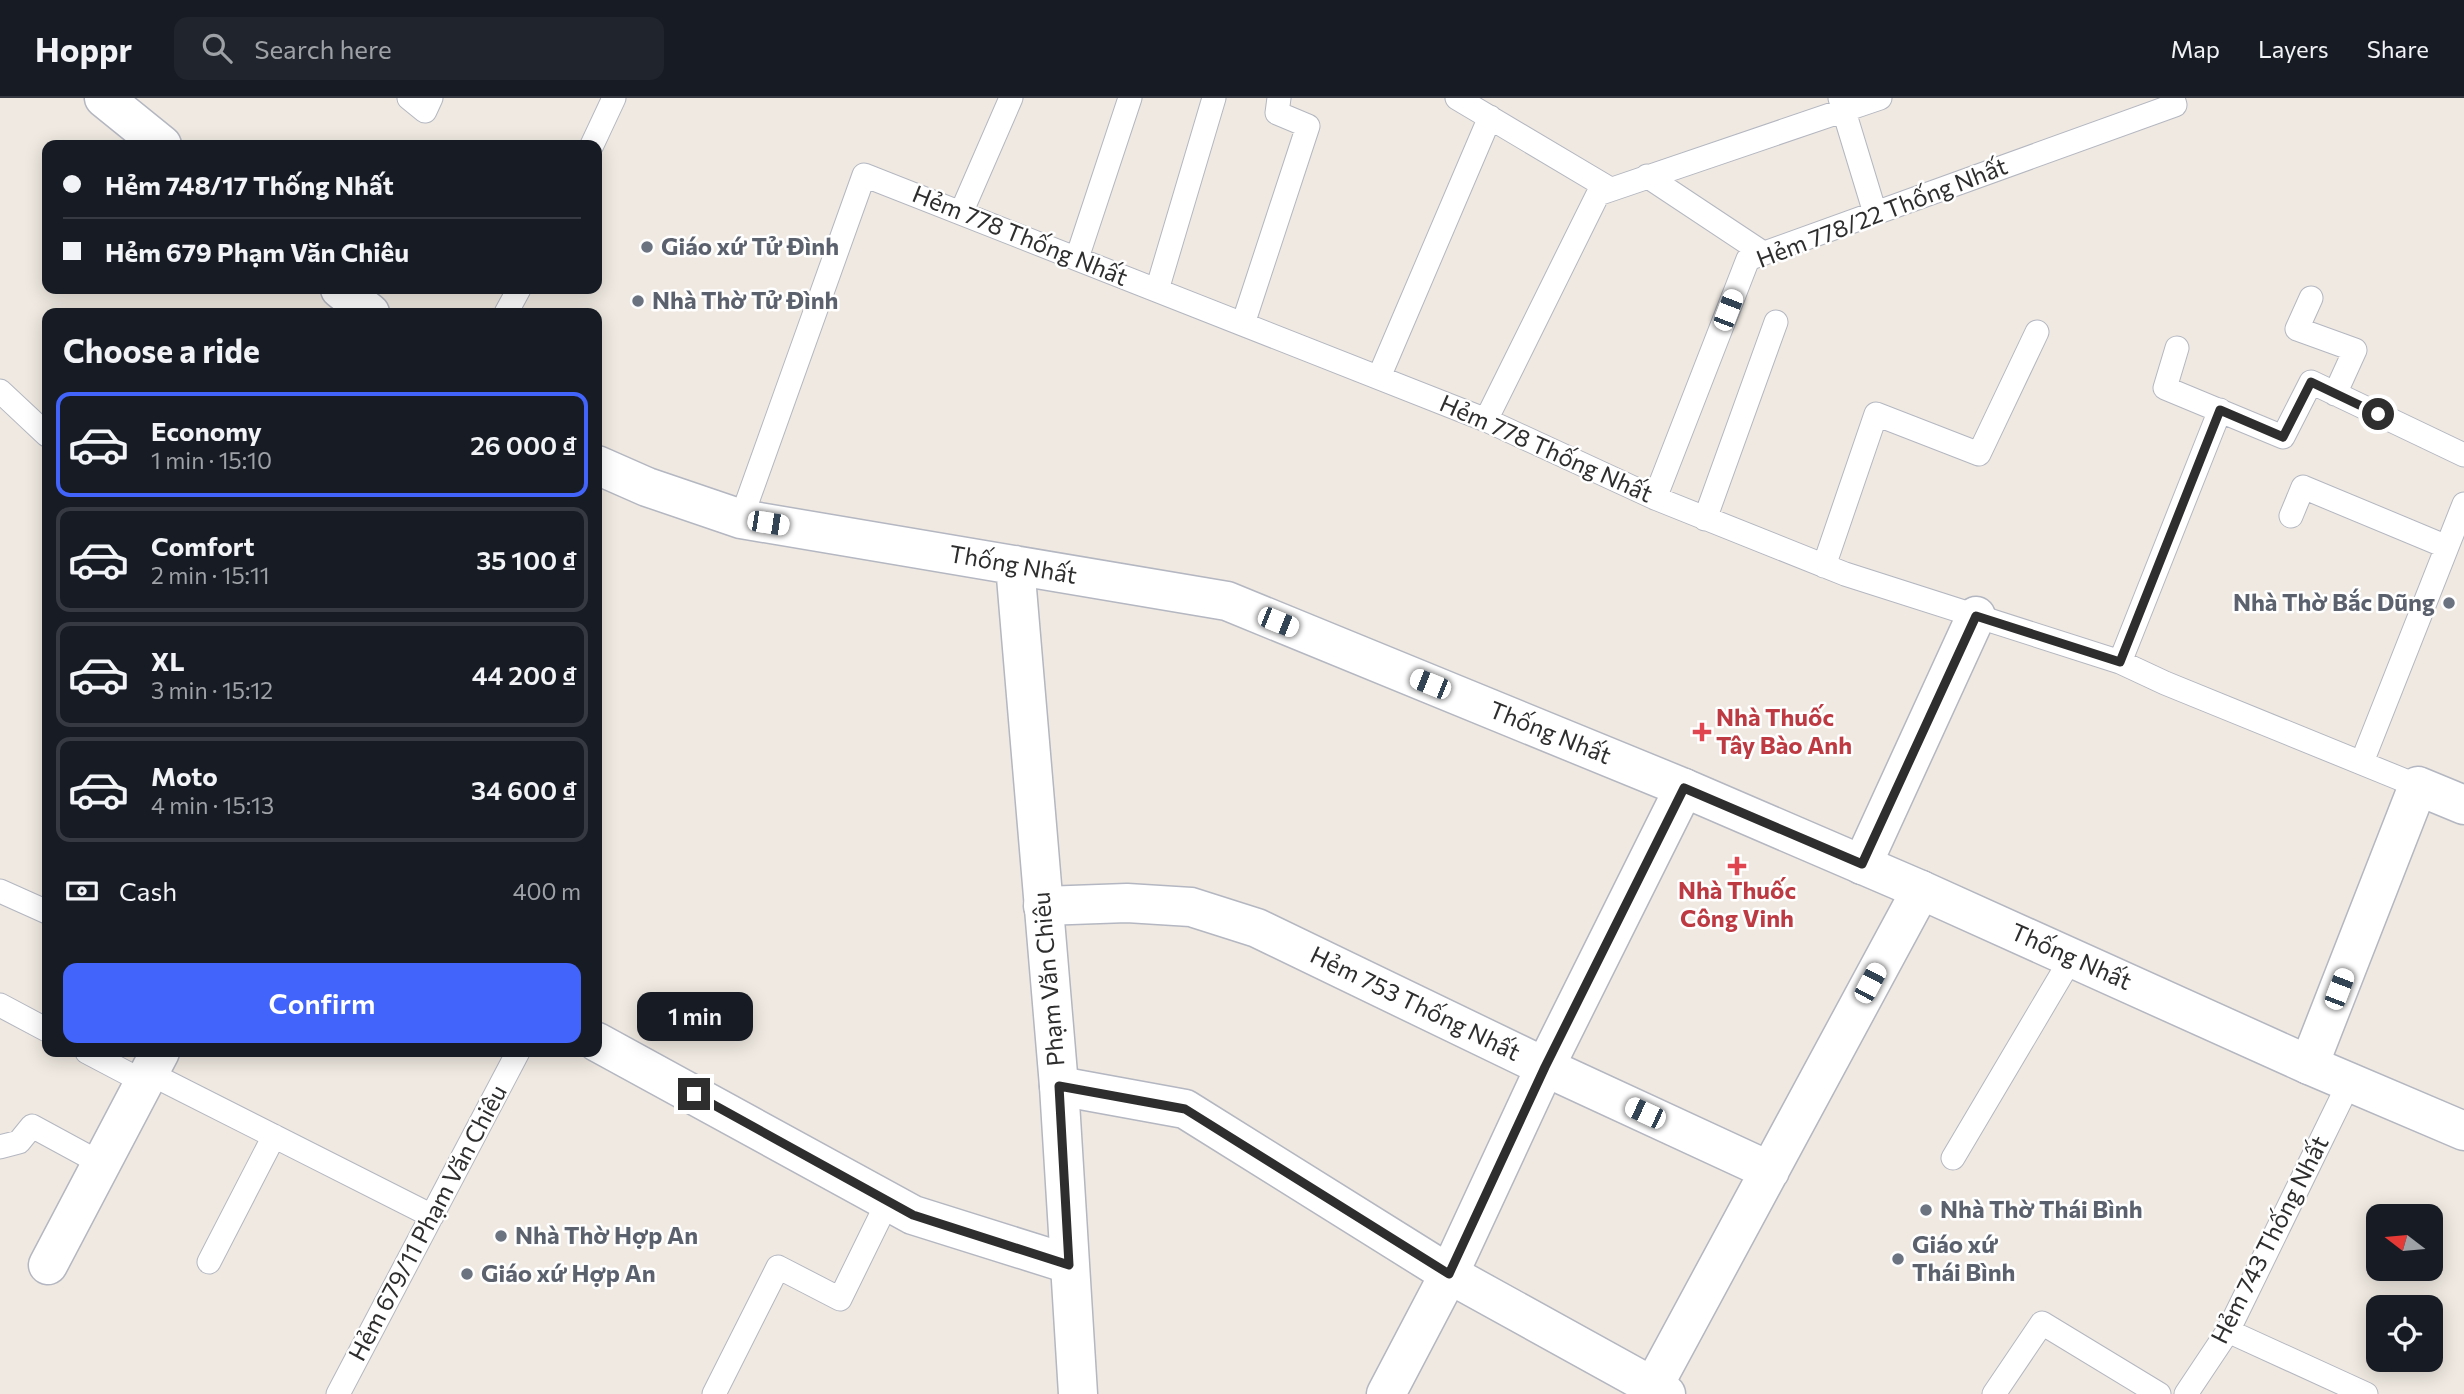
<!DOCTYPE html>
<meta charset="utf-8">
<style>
body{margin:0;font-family:Commissioner,sans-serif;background:#20242c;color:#f1f3f6;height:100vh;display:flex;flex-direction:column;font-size:26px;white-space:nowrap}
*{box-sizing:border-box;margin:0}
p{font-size:23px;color:#9ea1a6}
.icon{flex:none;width:38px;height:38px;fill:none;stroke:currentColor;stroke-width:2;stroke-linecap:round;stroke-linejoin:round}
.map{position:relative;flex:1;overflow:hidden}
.drawer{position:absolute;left:42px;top:210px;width:560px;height:749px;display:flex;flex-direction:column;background:#171b24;border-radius:14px;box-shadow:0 4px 18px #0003}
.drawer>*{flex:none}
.banner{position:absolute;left:42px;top:42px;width:560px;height:154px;border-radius:14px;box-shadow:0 4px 18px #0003;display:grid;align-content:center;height:154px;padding:0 21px;background:#171b24}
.needle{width:46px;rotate:286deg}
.buttons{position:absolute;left:2366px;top:1106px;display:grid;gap:14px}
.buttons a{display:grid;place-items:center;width:77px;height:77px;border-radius:14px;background:#171b24;box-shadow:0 4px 18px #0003;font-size:35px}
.end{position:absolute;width:32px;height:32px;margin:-16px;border:9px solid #2e2e2e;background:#fff;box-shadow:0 0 0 4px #fff}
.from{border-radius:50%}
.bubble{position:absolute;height:49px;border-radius:14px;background:#171b24;box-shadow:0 4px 18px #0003;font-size:23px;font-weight:600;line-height:49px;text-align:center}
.car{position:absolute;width:21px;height:42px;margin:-21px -10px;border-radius:9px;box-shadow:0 0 5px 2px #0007;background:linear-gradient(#fff 24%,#345 0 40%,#fff 0 76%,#345 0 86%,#fff 0)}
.banner b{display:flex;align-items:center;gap:24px;height:66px;font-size:26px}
.banner b+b{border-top:2px solid #363941}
.banner i{width:18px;height:18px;background:#f1f3f6}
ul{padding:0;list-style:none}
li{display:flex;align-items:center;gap:21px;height:105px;margin:0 14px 10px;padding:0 7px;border:4px solid #363941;border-radius:14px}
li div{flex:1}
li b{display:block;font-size:26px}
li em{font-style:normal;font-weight:600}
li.active{border-color:#4264fb}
li>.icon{width:63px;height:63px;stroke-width:1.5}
h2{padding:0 21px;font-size:32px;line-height:84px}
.pay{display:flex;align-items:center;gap:18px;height:77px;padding:0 21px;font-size:26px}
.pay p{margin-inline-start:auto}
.cta{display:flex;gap:14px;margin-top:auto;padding:14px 21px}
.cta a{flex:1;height:80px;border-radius:14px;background:#4264fb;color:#fff;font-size:28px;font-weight:600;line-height:80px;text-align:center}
header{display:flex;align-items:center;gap:42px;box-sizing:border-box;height:98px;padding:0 35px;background:#171b24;border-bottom:2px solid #363941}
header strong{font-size:33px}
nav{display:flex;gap:38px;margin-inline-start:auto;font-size:24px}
.search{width:490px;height:63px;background:#20242c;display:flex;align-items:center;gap:18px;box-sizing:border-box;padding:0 24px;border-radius:14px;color:#9ea1a6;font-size:26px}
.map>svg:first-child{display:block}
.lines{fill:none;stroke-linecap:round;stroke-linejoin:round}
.service-casing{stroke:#b4b7c1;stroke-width:25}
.minor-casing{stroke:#b4b7c1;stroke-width:41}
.secondary-casing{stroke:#b4b7c1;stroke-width:41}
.service{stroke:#fff;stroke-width:23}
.minor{stroke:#fff;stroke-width:38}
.secondary{stroke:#fff;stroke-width:38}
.route{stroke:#2e2e2e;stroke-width:9}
.worship-dot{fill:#6b7280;stroke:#fff;stroke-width:2.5}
.health-dot{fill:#e0444e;stroke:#fff;stroke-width:2.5}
.labels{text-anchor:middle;stroke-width:5;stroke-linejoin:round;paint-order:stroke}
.street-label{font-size:24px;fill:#2e2e2e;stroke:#fff}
.worship-label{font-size:24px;font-weight:bold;fill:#5b616d;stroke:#fff;text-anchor:start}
.health-label{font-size:24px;font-weight:bold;fill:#be3a42;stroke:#fff;text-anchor:start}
</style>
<header>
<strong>Hoppr</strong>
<div class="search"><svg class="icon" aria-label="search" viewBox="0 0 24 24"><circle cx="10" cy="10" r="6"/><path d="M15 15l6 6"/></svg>Search here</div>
<nav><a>Map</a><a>Layers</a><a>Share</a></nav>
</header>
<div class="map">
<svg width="2464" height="1296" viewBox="0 0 2464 1296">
<rect width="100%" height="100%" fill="#efe9e1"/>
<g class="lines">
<defs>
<path id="service" d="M409 0 425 13 431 0
M1457 0 1610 91
M1840 0 1875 115
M592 47 614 0
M1647 78 1763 155
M961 115 1011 0
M1077 160 1130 0
M1157 192 1214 0
M2311 200 2297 231 2355 252 2335 296
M506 215 519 191
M1243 226 1308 28 1277 15 1279 0
M2177 250 2165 290 2283 339 2311 284 2464 357
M1379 279 1490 19
M0 293 47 337
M1486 322 1598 96 1880 0
M1655 400 1748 161 2175 7 2173 0
M2291 418 2303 389 2447 449
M741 421 864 77 1486 322 1655 400 1845 476 2120 564 2165 585 2418 688
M1705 421 1776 224
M1824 468 1876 316 1979 356 2037 234
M2120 564 2220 312
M2362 664 2464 406
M0 793 47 814
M0 907 47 932
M87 954 144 984
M149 975 432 1118
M0 1049 19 1044 32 1028 102 1066
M1953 1060 2072 859
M209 1164 274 1038
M2228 1233 2366 1296
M338 1296 518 954
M714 1296 778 1169 840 1201 888 1103
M1994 1296 2042 1225 2159 1296
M2186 1296 2228 1233 2349 985"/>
<path id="minor" d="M1862 767 1976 518
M1043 808 1127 805 1191 809 1257 830 1545 969 1770 1073
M597 944 913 1117 1069 1166
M2309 967 2418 688 2464 707
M1059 988 1185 1011 1449 1176 1666 1296
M48 1167 160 954
M1386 1296 1449 1176 1545 969 1684 690
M1649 1296 1921 792"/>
<path id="secondary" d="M104 0 162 47
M340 191 370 215
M597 367 647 389 741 421 1227 503 1684 690 1921 792 2309 967 2464 1033
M1015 467 1059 988 1078 1296"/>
</defs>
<!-- service casing -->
<use href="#service" class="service-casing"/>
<!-- minor casing -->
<use href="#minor" class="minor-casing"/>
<!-- secondary casing -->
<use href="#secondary" class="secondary-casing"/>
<!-- service -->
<use href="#service" class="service"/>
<!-- minor -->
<use href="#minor" class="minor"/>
<!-- secondary -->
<use href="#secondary" class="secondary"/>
</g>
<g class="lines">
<!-- route -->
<path class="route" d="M694 996 913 1117 1069 1167 1059 988 1185 1011 1449 1176 1545 969 1684 690 1862 766 1976 518 2120 564 2220 312 2283 339 2311 284 2378 316"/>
</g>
<!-- markers -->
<g class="worship-dot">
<circle cx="647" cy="149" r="7"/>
<circle cx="638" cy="203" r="7"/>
<circle cx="2449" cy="505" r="7"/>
<circle cx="1926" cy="1112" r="7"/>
<circle cx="501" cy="1138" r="7"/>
<circle cx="1898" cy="1161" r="7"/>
<circle cx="467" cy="1176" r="7"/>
</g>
<g class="health-dot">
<path d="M1698.5 623.5h7v7h7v7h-7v7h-7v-7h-7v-7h7z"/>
<path d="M1733.5 757.5h7v7h7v7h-7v7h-7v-7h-7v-7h7z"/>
</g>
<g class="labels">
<!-- street labels -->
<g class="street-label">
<text transform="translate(1882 115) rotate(-21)" y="8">Hẻm 778/22 Thống Nhất</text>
<text transform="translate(1020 138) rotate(22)" y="8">Hẻm 778 Thống Nhất</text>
<text transform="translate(1546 351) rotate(24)" y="8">Hẻm 778 Thống Nhất</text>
<text transform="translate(1013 467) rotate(10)" y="8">Thống Nhất</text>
<text transform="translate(1550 635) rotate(22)" y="8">Thống Nhất</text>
<text transform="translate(2071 859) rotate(24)" y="8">Thống Nhất</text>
<text transform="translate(1049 881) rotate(-95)" y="8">Phạm Văn Chiêu</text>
<text transform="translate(1415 906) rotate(26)" y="8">Hẻm 753 Thống Nhất</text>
<text transform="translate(428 1125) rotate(-62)" y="8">Hẻm 679/11 Phạm Văn Chiêu</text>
<text transform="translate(2270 1142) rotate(-63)" y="8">Hẻm 743 Thống Nhất</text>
</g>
<!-- worship labels -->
<g class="worship-label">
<text x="661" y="157">Giáo xứ Tử Đình</text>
<text x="652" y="211">Nhà Thờ Tử Đình</text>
<text x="2435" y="513" text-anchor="end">Nhà Thờ Bắc Dũng</text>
<text x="1940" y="1120">Nhà Thờ Thái Bình</text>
<text x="515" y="1146">Nhà Thờ Hợp An</text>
<text x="1912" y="1155">Giáo xứ<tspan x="1912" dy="28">Thái Bình</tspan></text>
<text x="481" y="1184">Giáo xứ Hợp An</text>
</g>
<!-- health labels -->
<g class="health-label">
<text x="1716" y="628">Nhà Thuốc<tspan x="1716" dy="28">Tây Bào Anh</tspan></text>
<text x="1737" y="801" text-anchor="middle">Nhà Thuốc<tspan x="1737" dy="28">Công Vinh</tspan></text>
</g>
</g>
</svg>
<div class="buttons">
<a><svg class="needle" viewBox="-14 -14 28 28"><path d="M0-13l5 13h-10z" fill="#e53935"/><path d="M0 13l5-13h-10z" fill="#9ea1a6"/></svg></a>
<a><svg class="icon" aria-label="locate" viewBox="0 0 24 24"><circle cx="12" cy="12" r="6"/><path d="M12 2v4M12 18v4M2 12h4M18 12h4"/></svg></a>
</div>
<i class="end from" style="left:2378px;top:316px"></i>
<i class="end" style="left:694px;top:996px"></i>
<div class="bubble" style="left:637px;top:894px;width:116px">1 min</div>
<i class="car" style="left:1728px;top:212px;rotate:21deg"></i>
<i class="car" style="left:768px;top:425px;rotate:99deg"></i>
<i class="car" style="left:1278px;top:524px;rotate:112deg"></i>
<i class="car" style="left:1430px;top:586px;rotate:292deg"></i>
<i class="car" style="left:1870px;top:885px;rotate:28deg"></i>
<i class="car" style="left:2339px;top:891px;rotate:21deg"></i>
<i class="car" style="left:1645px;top:1015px;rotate:295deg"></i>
<div class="banner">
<b><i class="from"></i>Hẻm 748/17 Thống Nhất</b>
<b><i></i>Hẻm 679 Phạm Văn Chiêu</b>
</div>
<section class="drawer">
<h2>Choose a ride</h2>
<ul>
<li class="active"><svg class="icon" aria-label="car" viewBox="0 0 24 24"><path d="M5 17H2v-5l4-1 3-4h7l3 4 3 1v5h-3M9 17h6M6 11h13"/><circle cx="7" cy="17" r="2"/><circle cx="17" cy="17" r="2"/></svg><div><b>Economy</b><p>1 min · 15:10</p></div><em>26 000 ₫</em></li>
<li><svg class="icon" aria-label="car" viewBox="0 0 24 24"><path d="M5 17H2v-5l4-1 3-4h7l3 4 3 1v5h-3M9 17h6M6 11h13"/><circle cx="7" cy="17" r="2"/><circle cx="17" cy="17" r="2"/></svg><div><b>Comfort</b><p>2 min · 15:11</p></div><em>35 100 ₫</em></li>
<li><svg class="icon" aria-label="car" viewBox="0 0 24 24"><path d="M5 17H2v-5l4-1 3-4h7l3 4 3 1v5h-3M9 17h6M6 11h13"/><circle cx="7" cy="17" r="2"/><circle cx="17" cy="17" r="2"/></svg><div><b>XL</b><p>3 min · 15:12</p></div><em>44 200 ₫</em></li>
<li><svg class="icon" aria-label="car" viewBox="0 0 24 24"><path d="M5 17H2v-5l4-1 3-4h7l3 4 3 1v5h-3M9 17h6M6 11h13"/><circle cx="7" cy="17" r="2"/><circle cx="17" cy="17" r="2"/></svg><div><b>Moto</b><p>4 min · 15:13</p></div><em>34 600 ₫</em></li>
</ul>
<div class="pay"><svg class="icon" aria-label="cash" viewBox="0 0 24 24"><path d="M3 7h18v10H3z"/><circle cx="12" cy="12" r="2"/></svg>Cash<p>400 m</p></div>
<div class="cta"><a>Confirm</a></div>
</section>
</div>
